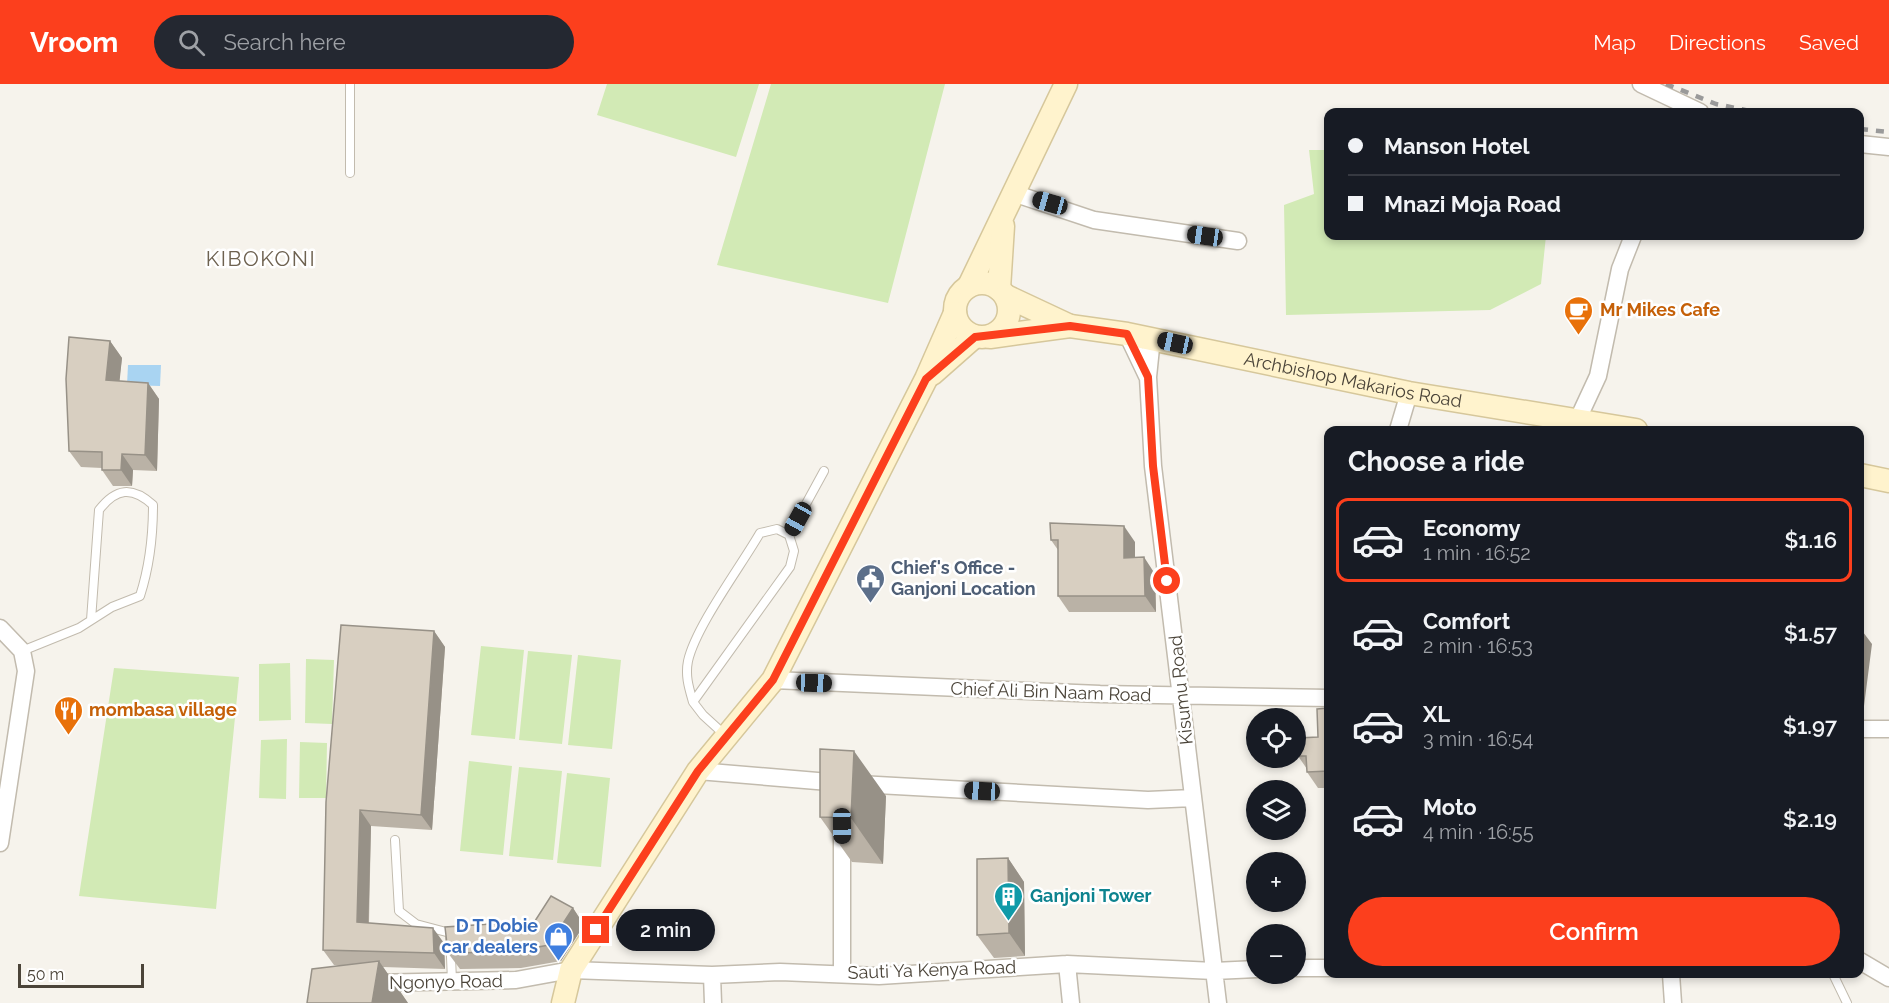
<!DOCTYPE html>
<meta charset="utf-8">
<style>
body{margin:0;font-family:Raleway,sans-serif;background:#242831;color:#f1f3f6;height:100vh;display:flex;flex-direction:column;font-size:22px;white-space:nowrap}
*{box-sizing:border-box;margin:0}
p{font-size:20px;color:#9ea1a6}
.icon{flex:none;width:33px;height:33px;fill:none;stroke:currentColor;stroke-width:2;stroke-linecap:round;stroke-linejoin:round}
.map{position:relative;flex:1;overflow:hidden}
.side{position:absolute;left:1324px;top:342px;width:540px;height:552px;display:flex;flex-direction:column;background:#171b24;border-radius:12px;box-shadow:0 3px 9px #0003}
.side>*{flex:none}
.banner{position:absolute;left:1324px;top:24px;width:540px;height:132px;border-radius:12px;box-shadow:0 3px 9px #0003;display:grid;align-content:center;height:132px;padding:0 24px;background:#171b24}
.buttons{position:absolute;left:1246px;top:624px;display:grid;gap:12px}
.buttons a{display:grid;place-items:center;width:60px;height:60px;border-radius:50%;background:#171b24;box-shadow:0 3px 9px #0003;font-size:30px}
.scale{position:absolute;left:18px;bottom:15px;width:126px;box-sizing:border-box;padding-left:6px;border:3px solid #4b4439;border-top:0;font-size:16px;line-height:21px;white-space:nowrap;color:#4b4439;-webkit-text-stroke:4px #fff;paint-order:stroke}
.end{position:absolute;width:27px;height:27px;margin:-14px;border:8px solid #fc3f1d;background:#fff;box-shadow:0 0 0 3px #fff}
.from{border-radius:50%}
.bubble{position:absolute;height:42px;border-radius:21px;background:#171b24;box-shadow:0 3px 9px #0003;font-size:20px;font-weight:600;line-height:42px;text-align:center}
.car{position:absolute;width:18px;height:36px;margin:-18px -9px;border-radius:8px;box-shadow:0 0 4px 2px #0007;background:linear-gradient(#222 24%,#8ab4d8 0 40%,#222 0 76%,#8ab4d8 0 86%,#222 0)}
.banner b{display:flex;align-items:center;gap:21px;height:57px;font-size:22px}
.banner b+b{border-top:2px solid #363941}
.banner i{width:15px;height:15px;background:#f1f3f6}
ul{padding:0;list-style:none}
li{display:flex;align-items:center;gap:18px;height:84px;margin:0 12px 9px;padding:0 12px;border:3px solid transparent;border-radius:12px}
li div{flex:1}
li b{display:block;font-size:22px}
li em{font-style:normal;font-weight:600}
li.current{border-color:#fc3f1d}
li>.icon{width:54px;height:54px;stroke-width:1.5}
h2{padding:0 24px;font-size:27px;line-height:72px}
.button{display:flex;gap:12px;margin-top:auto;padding:12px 24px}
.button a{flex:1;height:69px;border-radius:36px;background:#fc3f1d;color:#fff;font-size:24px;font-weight:600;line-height:69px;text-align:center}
header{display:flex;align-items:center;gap:36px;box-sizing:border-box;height:84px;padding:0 30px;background:#fc3f1d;color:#fff}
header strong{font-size:28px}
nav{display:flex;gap:33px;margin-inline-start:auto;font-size:21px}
.search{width:420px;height:54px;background:#242831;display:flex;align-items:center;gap:15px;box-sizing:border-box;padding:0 21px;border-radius:33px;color:#9ea1a6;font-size:22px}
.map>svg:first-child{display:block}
.green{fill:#d2eab5}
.water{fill:#a9d4f2}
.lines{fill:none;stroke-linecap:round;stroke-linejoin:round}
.lane-casing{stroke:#c2bbae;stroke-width:10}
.street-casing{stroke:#c2bbae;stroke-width:19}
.secondary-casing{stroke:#d6c79b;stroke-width:25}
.lane{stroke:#fff;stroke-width:8}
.street{stroke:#fff;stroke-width:16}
.secondary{stroke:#fff3cd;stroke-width:22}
.rail{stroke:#9a9a9a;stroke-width:4.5;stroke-dasharray:8 8;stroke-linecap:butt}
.wall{fill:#bab2a6}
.shaded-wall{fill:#979187}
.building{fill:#d8cfc1;stroke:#979187;stroke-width:1.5}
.route{stroke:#fc3f1d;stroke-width:8}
.labels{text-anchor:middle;stroke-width:5;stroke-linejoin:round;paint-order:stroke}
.food-label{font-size:18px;font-weight:bold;fill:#c56008;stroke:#fff;text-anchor:start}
.street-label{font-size:18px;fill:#4b4439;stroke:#fff}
.service-label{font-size:18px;font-weight:bold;fill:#4e5e75;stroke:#fff;text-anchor:start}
.culture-label{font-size:18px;font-weight:bold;fill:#0d838f;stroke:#fff;text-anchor:start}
.shop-label{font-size:18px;font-weight:bold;fill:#366cbe;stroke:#fff;text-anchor:end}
.quarter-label{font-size:21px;letter-spacing:1.5px;fill:#6e6250;stroke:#fff}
</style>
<header>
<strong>Vroom</strong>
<div class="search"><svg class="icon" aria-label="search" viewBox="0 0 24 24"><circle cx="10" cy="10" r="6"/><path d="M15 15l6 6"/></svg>Search here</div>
<nav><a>Map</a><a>Directions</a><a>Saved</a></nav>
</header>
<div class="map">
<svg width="1889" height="919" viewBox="0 0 1889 919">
<rect width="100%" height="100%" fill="#f6f3ec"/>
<!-- green -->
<path class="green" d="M607 0H759L736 73 597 31Z
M771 0H945L888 219 717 181Z
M1309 66H1329V152H1546L1541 200 1490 226 1286 231 1284 121 1314 110Z
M481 562 524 566 515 655 471 651Z
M528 567 572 571 562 660 519 656Z
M578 571 621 576 612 665 568 661Z
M306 575 334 576 332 640 305 639Z
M290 579 291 636 259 637V580Z
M114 584 239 593 216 825 79 812Z
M287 655 286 715 259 714 261 656Z
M300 658 327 659 326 714H299Z
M469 677 512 682 503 771 460 767Z
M519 683 562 687 553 776 509 772Z
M567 689 610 694 601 783 557 779Z"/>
<!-- water -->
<path class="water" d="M128 281H161L160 302 127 301Z"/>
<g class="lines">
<defs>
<path id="lane" d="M350 0V89
M777 445 789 451 794 467 790 483 693 618C689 604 685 592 688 577 696 542 741 482 760 449Z
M789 451 824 387
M22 567 79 544 112 523 140 512C150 481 153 453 153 421 132 402 116 404 99 426L91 536
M693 618 703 631 726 652
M395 756 399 827 416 840 450 849 452 897
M1833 890 1847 919"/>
<path id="street" d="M1641 0 1700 28
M1860 60 1889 63
M1013 109 1094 136 1238 157
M1127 250 1147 292
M1152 254 1148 293 1153 382 1218 919
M1578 335 1598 292 1620 185 1633 152
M1398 346 1409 309
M0 544 22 567 26 587 0 759
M773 596 1100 610 1329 614
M1860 645H1889
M698 687 841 699 1148 716 1193 714
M842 742V890
M1860 877 1889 894
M1067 880 1071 919
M1296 884H1329
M1671 890 1673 919
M712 891 713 919
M372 899 516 896 571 886 712 891 780 888 879 892 1067 880 1214 887 1257 885"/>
<g id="secondary">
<circle cx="982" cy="226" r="27"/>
<path d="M969 202 1066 0"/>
<path d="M999 205 1003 142"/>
<path d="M1006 212 1070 242"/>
<path id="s1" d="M990 253 1070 242 1127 250 1409 309 1636 346"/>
<path d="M932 290 974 253"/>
<path d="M1860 391 1889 397"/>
<path d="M563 919 571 886 698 687 773 596 926 295 955 229"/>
</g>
</defs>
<!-- lane casing -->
<use href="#lane" class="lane-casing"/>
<!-- street casing -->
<use href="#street" class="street-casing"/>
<!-- secondary casing -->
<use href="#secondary" class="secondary-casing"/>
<!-- lane -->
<use href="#lane" class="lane"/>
<!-- street -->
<use href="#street" class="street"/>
<!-- secondary -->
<use href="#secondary" class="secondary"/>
<!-- rail -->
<path class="rail" d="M1666 0 1716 20 1755 28
M1860 45 1889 48"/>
</g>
<!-- wall -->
<path class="wall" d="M110 257 122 274 119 297 148 299 159 315 157 387 133 386 132 402H113L102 386V384L81 383 69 367Z
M1051 456 1135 458V473L1155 490 1156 528H1069L1058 512V466Z
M434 547 445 563 432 746 371 742 369 839 444 859 445 885 383 883 408 919 342 882 334 881 323 866 326 718Z
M1329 624V704H1318L1307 688V685L1298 672 1318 653Z
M886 712 883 780 852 778 820 733Z
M1008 774 1024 798 1025 872 994 874 977 851Z
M573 824 584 841 561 877 521 884 460 885 448 869Z"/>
<!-- shaded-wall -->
<path class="shaded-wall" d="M110 257 122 274 118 312 106 296Z
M148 299 159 315 157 387 145 371Z
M122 370 133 386 132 402 121 386Z
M1124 442 1135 458V490L1124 474Z
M1144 473 1155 490 1156 528 1145 512Z
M434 547 445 563 432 746 421 731Z
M1863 548 1872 560 1864 622 1860 616V572Z
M854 667 886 712 883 780 851 734Z
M360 726 371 742 368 854 357 838Z
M1008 774 1024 798 1025 872 1009 849Z
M573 824 584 841 561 877 549 861Z
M433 844 444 859 445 885 434 869Z
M379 877 408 919H372Z"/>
<!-- building -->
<path class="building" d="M69 253 110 257 106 296 148 299 145 371 122 370 121 386H102V368L69 367 66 295Z
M1050 439 1124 442V474L1144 473 1145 512H1058V456H1051Z
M341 541 434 547 421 731 360 726 357 838 433 844 434 869 323 866 326 718Z
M1860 547 1863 548 1860 572Z
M1329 624V687L1307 688 1306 672H1298V654L1318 653 1317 625Z
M820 665 854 667 851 734 820 733Z
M1008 774 1009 849 977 851V775Z
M551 812 573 824 549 861 510 868 448 869 445 843 535 837Z
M379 877 372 919H307L312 885Z"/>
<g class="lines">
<!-- route -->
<path class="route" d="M596 846 698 687 773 596 926 295 975 253 1070 242 1127 250 1148 293 1153 382 1167 497"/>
</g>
<!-- icons -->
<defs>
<symbol id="cafe-pin" viewBox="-11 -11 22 30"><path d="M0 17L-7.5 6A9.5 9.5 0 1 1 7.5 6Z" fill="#e8710a" stroke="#fff"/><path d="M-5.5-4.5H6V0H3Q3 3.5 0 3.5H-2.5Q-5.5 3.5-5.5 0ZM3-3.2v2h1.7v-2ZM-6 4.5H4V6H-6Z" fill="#fff"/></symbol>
<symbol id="civic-pin" viewBox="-11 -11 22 30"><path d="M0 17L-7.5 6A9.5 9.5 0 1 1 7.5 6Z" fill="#5c6f8a" stroke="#fff"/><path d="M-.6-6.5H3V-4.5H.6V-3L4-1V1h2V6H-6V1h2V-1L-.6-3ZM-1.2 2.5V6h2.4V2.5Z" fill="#fff"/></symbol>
<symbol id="restaurant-pin" viewBox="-11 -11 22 30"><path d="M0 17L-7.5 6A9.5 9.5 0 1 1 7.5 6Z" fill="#e8710a" stroke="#fff"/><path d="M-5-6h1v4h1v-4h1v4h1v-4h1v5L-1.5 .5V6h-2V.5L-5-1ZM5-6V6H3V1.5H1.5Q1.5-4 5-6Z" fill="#fff"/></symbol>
<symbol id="building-pin" viewBox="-11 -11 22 30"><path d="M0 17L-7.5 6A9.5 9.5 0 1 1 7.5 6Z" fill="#0f9aa8" stroke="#fff"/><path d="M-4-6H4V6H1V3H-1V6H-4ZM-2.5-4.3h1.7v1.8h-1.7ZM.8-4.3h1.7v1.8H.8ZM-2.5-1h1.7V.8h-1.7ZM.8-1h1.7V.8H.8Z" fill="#fff"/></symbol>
<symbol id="shop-pin" viewBox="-11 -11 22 30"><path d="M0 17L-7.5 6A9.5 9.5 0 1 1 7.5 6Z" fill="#3f7fe0" stroke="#fff"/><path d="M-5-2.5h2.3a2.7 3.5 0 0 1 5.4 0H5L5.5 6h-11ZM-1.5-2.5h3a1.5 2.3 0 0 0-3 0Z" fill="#fff"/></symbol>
</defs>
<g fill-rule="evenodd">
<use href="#cafe-pin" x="1562" y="210" width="33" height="45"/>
<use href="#civic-pin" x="854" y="478" width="33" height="45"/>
<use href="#restaurant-pin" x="52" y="610" width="33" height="45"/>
<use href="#building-pin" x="992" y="796" width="33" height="45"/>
<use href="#shop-pin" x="542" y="836" width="33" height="45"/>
</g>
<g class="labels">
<!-- food labels -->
<g class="food-label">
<text x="1600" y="232">Mr Mikes Cafe</text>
<text x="89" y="632">mombasa village</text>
</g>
<!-- street labels -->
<g class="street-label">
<text dy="6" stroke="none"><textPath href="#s1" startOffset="369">Archbishop Makarios Road</textPath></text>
<text transform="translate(1181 606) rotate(-96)" y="6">Kisumu Road</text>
<text transform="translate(1051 608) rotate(2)" y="6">Chief Ali Bin Naam Road</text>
<text transform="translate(932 886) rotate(-2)" y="6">Sauti Ya Kenya Road</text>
<text transform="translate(446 898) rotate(-1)" y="6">Ngonyo Road</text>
</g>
<!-- service labels -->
<g class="service-label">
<text x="891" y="490">Chief's Office -<tspan x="891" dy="21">Ganjoni Location</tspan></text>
</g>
<!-- culture labels -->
<g class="culture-label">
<text x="1030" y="818">Ganjoni Tower</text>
</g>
<!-- shop labels -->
<g class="shop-label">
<text x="538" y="848">D T Dobie<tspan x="538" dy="21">car dealers</tspan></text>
</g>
<!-- quarter labels -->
<g class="quarter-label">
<text x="261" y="182">KIBOKONI</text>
</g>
</g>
</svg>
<div class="buttons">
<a><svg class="icon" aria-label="locate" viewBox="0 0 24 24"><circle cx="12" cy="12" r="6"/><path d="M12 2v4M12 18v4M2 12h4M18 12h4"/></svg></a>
<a><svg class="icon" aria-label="layers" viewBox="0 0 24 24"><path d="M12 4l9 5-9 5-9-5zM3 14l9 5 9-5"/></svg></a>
<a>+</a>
<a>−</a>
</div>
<div class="scale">50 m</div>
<i class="end from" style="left:1167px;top:497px"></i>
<i class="end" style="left:596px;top:846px"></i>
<div class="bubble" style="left:616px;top:825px;width:99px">2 min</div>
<i class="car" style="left:1050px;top:119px;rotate:286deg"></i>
<i class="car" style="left:1205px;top:152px;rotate:278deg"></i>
<i class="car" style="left:1175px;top:259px;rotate:282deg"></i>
<i class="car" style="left:798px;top:435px;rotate:209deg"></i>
<i class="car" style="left:814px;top:599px;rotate:92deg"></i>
<i class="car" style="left:982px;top:707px;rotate:273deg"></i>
<i class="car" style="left:842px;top:742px;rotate:179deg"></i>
<div class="banner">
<b><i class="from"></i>Manson Hotel</b>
<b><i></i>Mnazi Moja Road</b>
</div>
<section class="side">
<h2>Choose a ride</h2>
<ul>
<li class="current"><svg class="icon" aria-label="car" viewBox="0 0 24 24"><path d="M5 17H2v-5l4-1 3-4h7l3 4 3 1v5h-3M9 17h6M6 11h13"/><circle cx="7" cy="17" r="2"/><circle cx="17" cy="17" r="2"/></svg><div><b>Economy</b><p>1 min · 16:52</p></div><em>$1.16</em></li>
<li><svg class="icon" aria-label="car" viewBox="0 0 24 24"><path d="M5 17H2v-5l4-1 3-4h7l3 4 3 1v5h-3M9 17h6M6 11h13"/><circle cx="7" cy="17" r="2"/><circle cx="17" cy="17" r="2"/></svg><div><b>Comfort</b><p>2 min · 16:53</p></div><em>$1.57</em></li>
<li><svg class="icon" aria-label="car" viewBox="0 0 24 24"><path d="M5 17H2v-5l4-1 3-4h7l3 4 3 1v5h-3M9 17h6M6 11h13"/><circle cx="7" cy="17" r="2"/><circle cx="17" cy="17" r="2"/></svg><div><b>XL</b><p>3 min · 16:54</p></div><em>$1.97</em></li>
<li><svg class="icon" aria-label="car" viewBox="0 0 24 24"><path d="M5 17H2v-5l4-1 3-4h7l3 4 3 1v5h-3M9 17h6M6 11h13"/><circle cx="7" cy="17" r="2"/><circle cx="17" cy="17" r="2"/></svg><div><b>Moto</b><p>4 min · 16:55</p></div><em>$2.19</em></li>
</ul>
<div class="button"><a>Confirm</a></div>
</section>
</div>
